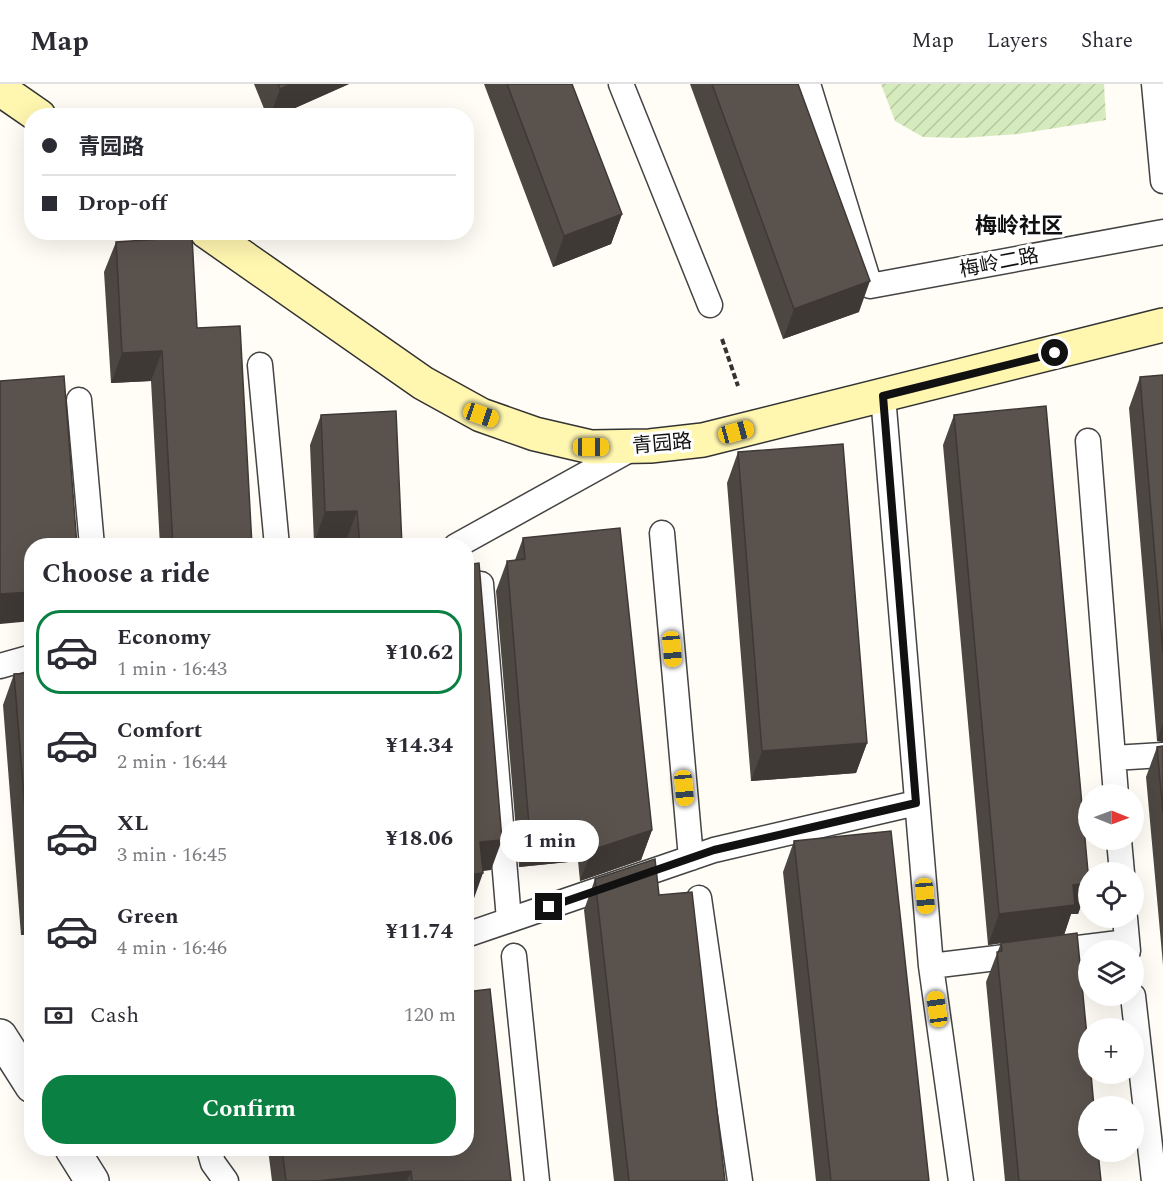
<!DOCTYPE html>
<meta charset="utf-8">
<style>
body{margin:0;font-family:Spectral,"Noto Sans SC",serif;background:#f2f2f3;color:#2b2b33;height:100vh;display:flex;flex-direction:column;font-size:22px;white-space:nowrap}
*{box-sizing:border-box;margin:0}
p{font-size:20px;color:#7c7c81}
.icon{flex:none;width:33px;height:33px;fill:none;stroke:currentColor;stroke-width:2;stroke-linecap:round;stroke-linejoin:round}
.map{position:relative;flex:1;overflow:hidden}
.drawer{position:absolute;left:24px;top:454px;width:450px;height:618px;display:flex;flex-direction:column;background:#fff;border-radius:24px;box-shadow:0 6px 24px #0002}
.drawer>*{flex:none}
.guide{position:absolute;left:24px;top:24px;width:450px;height:132px;border-radius:24px;box-shadow:0 6px 24px #0002;display:grid;align-content:center;height:132px;padding:0 18px;background:#fff}
.needle{width:39px;rotate:91deg}
.tools{position:absolute;left:1078px;top:700px;display:grid;gap:12px}
.tools a{display:grid;place-items:center;width:66px;height:66px;border-radius:50%;background:#fff;box-shadow:0 6px 24px #0002;font-size:30px}
.end{position:absolute;width:27px;height:27px;margin:-14px;border:8px solid #111;background:#fff;box-shadow:0 0 0 3px #fff}
.from{border-radius:50%}
.bubble{position:absolute;height:42px;border-radius:21px;background:#fff;box-shadow:0 6px 24px #0002;font-size:20px;font-weight:700;line-height:42px;text-align:center}
.car{position:absolute;width:18px;height:36px;margin:-18px -9px;border-radius:8px;box-shadow:0 0 4px 2px #0007;background:linear-gradient(#f5c518 24%,#345 0 40%,#f5c518 0 76%,#345 0 86%,#f5c518 0)}
.guide b{display:flex;align-items:center;gap:21px;height:57px;font-size:22px}
.guide b+b{border-top:2px solid #e1e1e2}
.guide i{width:15px;height:15px;background:#2b2b33}
ul{padding:0;list-style:none}
li{display:flex;align-items:center;gap:18px;height:84px;margin:0 12px 9px;padding:0 6px;border:3px solid transparent;border-radius:24px}
li div{flex:1}
li b{display:block;font-size:22px}
li em{font-style:normal;font-weight:700}
li.current{border-color:#0b8043}
li>.icon{width:54px;height:54px;stroke-width:1.5}
h2{padding:0 18px;font-size:27px;line-height:72px}
.pay{display:flex;align-items:center;gap:15px;height:66px;padding:0 18px;font-size:22px}
.pay p{margin-inline-start:auto}
.button{display:flex;gap:12px;margin-top:auto;padding:12px 18px}
.button a{flex:1;height:69px;border-radius:24px;background:#0b8043;color:#fff;font-size:24px;font-weight:700;line-height:69px;text-align:center}
header{display:flex;align-items:center;gap:36px;box-sizing:border-box;height:84px;padding:0 30px;background:#fff;border-bottom:2px solid #e1e1e2}
header strong{font-size:28px}
nav{display:flex;gap:33px;margin-inline-start:auto;font-size:21px}
.map>svg:first-child{display:block}
.garden{fill:url(#garden-furrows)}
.lines{fill:none;stroke-linecap:round;stroke-linejoin:round}
.lane-casing{stroke:#444;stroke-width:27}
.street-casing{stroke:#444;stroke-width:36}
.secondary-casing{stroke:#333;stroke-width:36}
.path{stroke:#333;stroke-width:4;stroke-dasharray:6 3;stroke-linecap:butt}
.lane{stroke:#fff;stroke-width:24}
.street{stroke:#fff;stroke-width:33}
.secondary{stroke:#fff6b0;stroke-width:33}
.wall{fill:#4d4742}
.shaded-wall{fill:#3f3936}
.building{fill:#5a524d;stroke:#3f3936;stroke-width:1.5}
.route{stroke:#111;stroke-width:8}
.labels{text-anchor:middle;stroke-width:6;stroke-linejoin:round;paint-order:stroke}
.street-label{font-size:20px;fill:#111;stroke:#fff}
.quarter-label{font-size:22px;font-weight:bold;fill:#111;stroke:#fff}
</style>
<header>
<strong>Map</strong>
<nav><a>Map</a><a>Layers</a><a>Share</a></nav>
</header>
<div class="map">
<svg width="1163" height="1097" viewBox="0 0 1163 1097">
<defs>
<pattern id="garden-furrows" width="10" height="10" patternUnits="userSpaceOnUse" patternTransform="scale(1.5)"><rect width="10" height="10" fill="#d5ebbd"/><path d="M-1 1l2-2M0 10L10 0M9 11l2-2" fill="none" stroke="#b6c8a1"/></pattern>
</defs>
<rect width="100%" height="100%" fill="#fffdf5"/>
<!-- garden -->
<path class="garden" d="M881 0H1104L1106 36 1018 50 961 54 923 53 895 37Z"/>
<g class="lines">
<defs>
<path id="lane" d="M621 0 710 221
M808 0 870 202 1163 148
M1154 0 1163 97
M260 281 277 462
M883 312 931 882 961 1097
M79 316 92 462
M1088 357 1116 711
M662 449 691 774
M456 462 633 364
M481 500 509 836
M0 582 32 573
M1113 674 1163 671
M1119 756 1122 789
M699 814 740 1097
M1125 834 1128 867
M466 851 714 766 916 719
M514 872 537 1097
M931 882 1127 858
M1133 912 1154 1097
M209 1065 213 1079 226 1097"/>
<path id="street" d="M0 952 32 1002
M72 1065 92 1097"/>
<path id="secondary" d="M0 5 39 32
M207 148 423 299 481 331 535 350 591 363 650 362 703 356 1163 241"/>
</defs>
<!-- lane casing -->
<use href="#lane" class="lane-casing"/>
<!-- street casing -->
<use href="#street" class="street-casing"/>
<!-- secondary casing -->
<use href="#secondary" class="secondary-casing"/>
<!-- path -->
<path class="path" d="M722 255 738 302"/>
<!-- lane -->
<use href="#lane" class="lane"/>
<!-- street -->
<use href="#street" class="street"/>
<!-- secondary -->
<use href="#secondary" class="secondary"/>
</g>
<!-- wall -->
<path class="wall" d="M254 0H349L277 32H267Z
M484 0H572L622 130 611 160 553 183Z
M690 0H798L859 228 783 255Z
M116 158 197 244 252 462H160L151 297 111 299 104 188Z
M1163 291V658L1157 657 1129 324 1140 293Z
M321 331 402 462H347L346 457 314 459 310 361Z
M954 331 1089 799 1078 830H1071L1064 851 1101 1097H1005L986 898 1001 859 988 861 943 361Z
M738 368 867 659 856 689 751 697 727 399Z
M523 454 652 746 641 776 580 797 578 777 519 783 496 507 507 477 515 476Z
M32 589V850L21 851 3 621 14 590Z
M1163 662V881L1146 693 1157 663Z
M794 757 929 1097H816L783 788Z
M595 795 659 811 725 1097H614L584 826Z
M268 1065H466L511 1097H272Z"/>
<!-- shaded-wall -->
<path class="shaded-wall" d="M291 0H349L277 32H270L280 5Z
M622 130 611 160 553 183 564 152Z
M870 197 859 228 783 255 794 225Z
M162 267 151 297 111 299 122 269Z
M357 427 346 457 314 459 325 428Z
M32 508V537L0 540V510Z
M1163 639V658L1157 657Z
M867 659 856 689 751 697 762 667Z
M589 746 578 777 519 783 530 753Z
M652 746 641 776 580 797 592 766Z
M502 756 491 786 469 789 480 758Z
M483 789 472 820H466V791Z
M1089 799 1078 830H1071L1064 851 988 861 999 830 1073 801Z
M32 822V850L21 851Z
M411 1087 407 1097H317Z"/>
<!-- building -->
<path class="building" d="M278 0H291L280 5Z
M507 0H572L622 130 564 152Z
M712 0H798L870 197 794 225Z
M192 153 197 244 240 242 252 462H173L162 267 122 269 116 158Z
M1163 291V570L1140 293Z
M64 292 77 462H32V508L0 510V297Z
M1046 322 1089 799 1073 801 1075 821 999 830 954 331Z
M396 327 402 462H360L357 427 325 428 321 331Z
M843 360 867 659 762 667 738 368Z
M620 444 652 746 592 766 589 746 530 753 507 477 525 475 523 454Z
M479 479 502 756 480 758 483 789 466 791V481Z
M32 589V812L14 590Z
M1163 662V729L1157 663Z
M891 747 929 1097H831L794 757Z
M655 775 659 811 692 808 725 1097H629L595 795Z
M1077 849 1089 973V990H1091L1094 1023H1089V1068H1098L1101 1097H1019L997 868 1002 867 1001 859Z
M490 905 511 1097H412L411 1087 317 1097H286L282 1065H466V908Z"/>
<g class="lines">
<!-- route -->
<path class="route" d="M549 823 714 766 916 719 883 312 1055 269"/>
</g>
<g class="labels">
<!-- street labels -->
<g class="street-label">
<text transform="translate(999 178) rotate(-11)" y="7">梅岭二路</text>
<text transform="translate(662 359) rotate(-5)" y="7">青园路</text>
</g>
<!-- quarter labels -->
<g class="quarter-label">
<text x="1019" y="149">梅岭社区</text>
</g>
</g>
</svg>
<div class="tools">
<a><svg class="needle" viewBox="-14 -14 28 28"><path d="M0-13l5 13h-10z" fill="#e53935"/><path d="M0 13l5-13h-10z" fill="#7c7c81"/></svg></a>
<a><svg class="icon" aria-label="locate" viewBox="0 0 24 24"><circle cx="12" cy="12" r="6"/><path d="M12 2v4M12 18v4M2 12h4M18 12h4"/></svg></a>
<a><svg class="icon" aria-label="layers" viewBox="0 0 24 24"><path d="M12 4l9 5-9 5-9-5zM3 14l9 5 9-5"/></svg></a>
<a>+</a>
<a>−</a>
</div>
<i class="end from" style="left:1055px;top:269px"></i>
<i class="end" style="left:549px;top:823px"></i>
<div class="bubble" style="left:500px;top:736px;width:99px">1 min</div>
<i class="car" style="left:481px;top:331px;rotate:109deg"></i>
<i class="car" style="left:736px;top:348px;rotate:75deg"></i>
<i class="car" style="left:591px;top:363px;rotate:90deg"></i>
<i class="car" style="left:672px;top:565px;rotate:175deg"></i>
<i class="car" style="left:684px;top:704px;rotate:175deg"></i>
<i class="car" style="left:925px;top:812px;rotate:175deg"></i>
<i class="car" style="left:937px;top:925px;rotate:352deg"></i>
<div class="guide">
<b><i class="from"></i>青园路</b>
<b><i></i>Drop-off</b>
</div>
<section class="drawer">
<h2>Choose a ride</h2>
<ul>
<li class="current"><svg class="icon" aria-label="car" viewBox="0 0 24 24"><path d="M5 17H2v-5l4-1 3-4h7l3 4 3 1v5h-3M9 17h6M6 11h13"/><circle cx="7" cy="17" r="2"/><circle cx="17" cy="17" r="2"/></svg><div><b>Economy</b><p>1 min · 16:43</p></div><em>¥10.62</em></li>
<li><svg class="icon" aria-label="car" viewBox="0 0 24 24"><path d="M5 17H2v-5l4-1 3-4h7l3 4 3 1v5h-3M9 17h6M6 11h13"/><circle cx="7" cy="17" r="2"/><circle cx="17" cy="17" r="2"/></svg><div><b>Comfort</b><p>2 min · 16:44</p></div><em>¥14.34</em></li>
<li><svg class="icon" aria-label="car" viewBox="0 0 24 24"><path d="M5 17H2v-5l4-1 3-4h7l3 4 3 1v5h-3M9 17h6M6 11h13"/><circle cx="7" cy="17" r="2"/><circle cx="17" cy="17" r="2"/></svg><div><b>XL</b><p>3 min · 16:45</p></div><em>¥18.06</em></li>
<li><svg class="icon" aria-label="car" viewBox="0 0 24 24"><path d="M5 17H2v-5l4-1 3-4h7l3 4 3 1v5h-3M9 17h6M6 11h13"/><circle cx="7" cy="17" r="2"/><circle cx="17" cy="17" r="2"/></svg><div><b>Green</b><p>4 min · 16:46</p></div><em>¥11.74</em></li>
</ul>
<div class="pay"><svg class="icon" aria-label="cash" viewBox="0 0 24 24"><path d="M3 7h18v10H3z"/><circle cx="12" cy="12" r="2"/></svg>Cash<p>120 m</p></div>
<div class="button"><a>Confirm</a></div>
</section>
</div>
